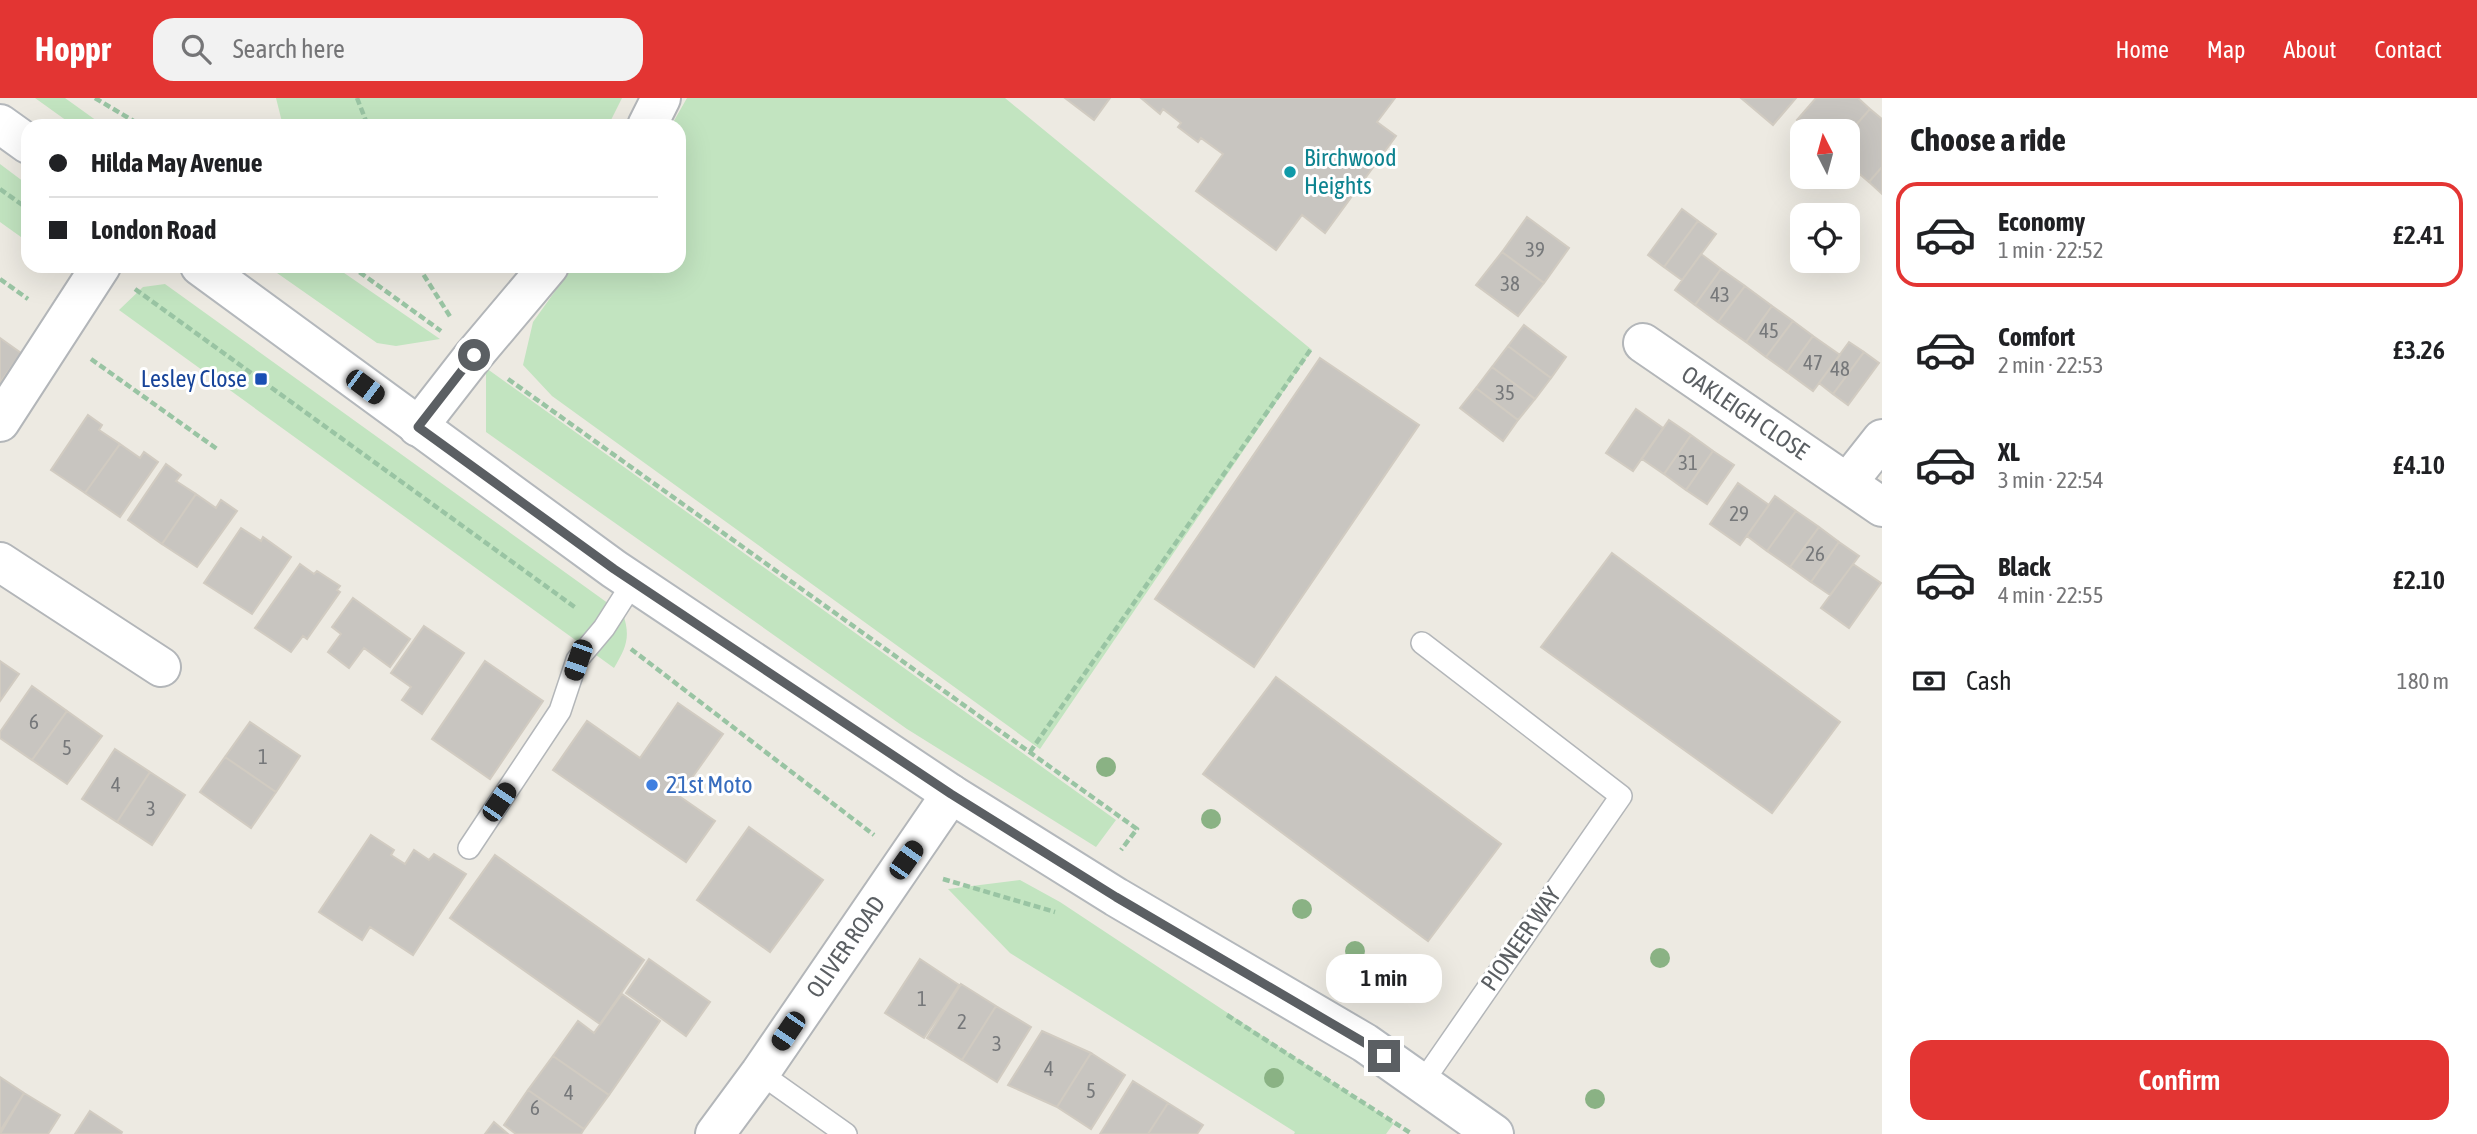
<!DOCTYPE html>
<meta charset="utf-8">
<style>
body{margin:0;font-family:"Asap Condensed",sans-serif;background:#f2f2f2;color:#202124;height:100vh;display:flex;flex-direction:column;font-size:26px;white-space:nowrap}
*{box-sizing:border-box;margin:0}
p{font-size:23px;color:#757577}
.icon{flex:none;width:38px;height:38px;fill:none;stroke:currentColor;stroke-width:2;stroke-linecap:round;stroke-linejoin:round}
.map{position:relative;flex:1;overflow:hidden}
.sheet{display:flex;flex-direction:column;background:#fff;width:595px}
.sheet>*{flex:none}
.top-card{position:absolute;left:21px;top:21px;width:665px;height:154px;border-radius:21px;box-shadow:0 7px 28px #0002;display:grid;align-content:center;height:154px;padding:0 28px;background:#fff}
.needle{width:46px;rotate:354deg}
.fabs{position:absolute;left:1790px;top:21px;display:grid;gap:14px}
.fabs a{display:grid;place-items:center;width:70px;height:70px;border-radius:14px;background:#fff;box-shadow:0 7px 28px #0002;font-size:35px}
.end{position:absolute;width:32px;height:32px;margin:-16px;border:9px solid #5b5f63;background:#fff;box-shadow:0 0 0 4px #fff}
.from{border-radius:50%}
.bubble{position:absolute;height:49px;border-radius:21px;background:#fff;box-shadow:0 7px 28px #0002;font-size:23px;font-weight:600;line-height:49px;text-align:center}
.car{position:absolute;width:21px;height:42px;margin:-21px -10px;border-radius:9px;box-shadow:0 0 5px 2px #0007;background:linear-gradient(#222 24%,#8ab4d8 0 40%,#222 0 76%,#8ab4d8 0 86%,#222 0)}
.top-card b{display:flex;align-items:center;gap:24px;height:66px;font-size:26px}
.top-card b+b{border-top:2px solid #e0e0e0}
.top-card i{width:18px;height:18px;background:#202124}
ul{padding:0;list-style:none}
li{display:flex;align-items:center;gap:21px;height:105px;margin:0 14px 10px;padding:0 14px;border:4px solid transparent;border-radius:21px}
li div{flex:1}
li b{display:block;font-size:26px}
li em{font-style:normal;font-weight:600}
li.active{border-color:#e33533}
li>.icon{width:63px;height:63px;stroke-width:1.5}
h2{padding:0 28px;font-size:32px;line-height:84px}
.pay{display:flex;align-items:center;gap:18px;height:77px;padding:0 28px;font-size:26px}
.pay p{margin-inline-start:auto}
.action{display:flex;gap:14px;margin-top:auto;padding:14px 28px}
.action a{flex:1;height:80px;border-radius:21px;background:#e33533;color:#fff;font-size:28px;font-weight:600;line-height:80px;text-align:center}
header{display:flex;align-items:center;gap:42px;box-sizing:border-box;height:98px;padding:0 35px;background:#e33533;color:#fff}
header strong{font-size:33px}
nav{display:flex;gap:38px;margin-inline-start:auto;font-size:24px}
.search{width:490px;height:63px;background:#f2f2f2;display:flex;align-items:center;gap:18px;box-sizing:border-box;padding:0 24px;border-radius:21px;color:#757577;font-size:26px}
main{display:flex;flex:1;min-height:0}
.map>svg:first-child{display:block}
.green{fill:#c2e4c0}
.building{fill:#c8c5c0;stroke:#d1cbc1;stroke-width:2}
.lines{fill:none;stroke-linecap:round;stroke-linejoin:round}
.service-casing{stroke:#b3b6b9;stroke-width:24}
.minor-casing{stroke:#b3b6b9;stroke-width:42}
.secondary-casing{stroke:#b4b8bc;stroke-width:42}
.path{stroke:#99c4a3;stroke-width:4.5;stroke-dasharray:7 3.5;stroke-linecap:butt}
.service{stroke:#fff;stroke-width:21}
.minor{stroke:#fff;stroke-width:38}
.secondary{stroke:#fff;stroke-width:38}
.tree{fill:#8ab284}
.route{stroke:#5b5f63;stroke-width:9}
.culture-dot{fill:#0f9aa8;stroke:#fff;stroke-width:2.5}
.transit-dot{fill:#1a4fb4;stroke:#fff;stroke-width:2.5}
.shop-dot{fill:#3f7fe0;stroke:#fff;stroke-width:2.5}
.labels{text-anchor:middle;stroke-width:6;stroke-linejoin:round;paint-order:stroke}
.number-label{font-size:21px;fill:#76787a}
.culture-label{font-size:24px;fill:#0d838f;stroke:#fff;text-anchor:start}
.transit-label{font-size:24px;fill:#164399;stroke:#fff;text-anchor:end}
.street-label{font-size:24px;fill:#5b5f63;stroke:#fff}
.shop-label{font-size:24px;fill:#366cbe;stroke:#fff;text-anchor:start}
</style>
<header>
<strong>Hoppr</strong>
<div class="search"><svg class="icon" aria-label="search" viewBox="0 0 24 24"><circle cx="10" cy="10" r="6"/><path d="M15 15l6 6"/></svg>Search here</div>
<nav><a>Home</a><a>Map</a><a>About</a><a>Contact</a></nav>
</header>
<main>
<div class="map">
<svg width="1882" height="1036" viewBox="0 0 1882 1036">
<rect width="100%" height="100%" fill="#edeae2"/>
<!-- green -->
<path class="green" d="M35 0H65L104 28H74Z
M276 0H622L608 28H283Z
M687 0H1005L1312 252 1040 651 552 298 523 267 533 224 573 168H679V28H671Z
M0 66 28 87V144L0 124Z
M267 168H334L440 241 396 248 377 245Z
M165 186 623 516C631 539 626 550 614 570L119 212 143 189Z
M486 270 1116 722 1096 749 907 631 486 334Z
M1020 782 1060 804 1394 1025 1386 1036H1294L1295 1034 1010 855 948 791Z"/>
<!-- building -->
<path class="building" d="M1065 0H1110L1094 22Z
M1141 0H1395L1377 24 1396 38 1325 135 1302 117 1276 152 1196 93 1223 56 1201 40 1198 44 1178 29 1181 25 1163 11 1160 16Z
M1741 0H1796L1773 27Z
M1816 0H1858L1870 11 1848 36V33H1810L1797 22Z
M1870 11 1882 21V69L1869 84 1848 66V36Z
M1882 69V96L1869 84Z
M1682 111 1698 123 1664 169 1648 157Z
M1527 119 1569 150 1544 185 1502 154Z
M1698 123 1716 136 1682 182 1664 169Z
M1502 154 1544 185 1518 218 1476 187Z
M1701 156 1721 171 1695 207 1675 192Z
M1721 171 1745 188 1718 224 1695 207Z
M1745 188 1772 208 1746 244 1718 224Z
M1772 208 1793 223 1766 259 1746 244Z
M1793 223 1813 238 1787 274 1766 259Z
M1524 227 1566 259 1551 280 1508 248Z
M1813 238 1840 257 1813 293 1787 274Z
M0 240 21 255 0 285Z
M1849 244 1864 254 1833 296 1819 285Z
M1508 248 1551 280 1535 301 1492 269Z
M1864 254 1879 265 1848 307 1833 296Z
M1320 260 1419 327 1254 569 1155 501Z
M1492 269 1535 301 1518 322 1476 290Z
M1476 290 1518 322 1503 343 1460 310Z
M1636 311 1663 330 1633 373 1606 355Z
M88 317 102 327 99 332 120 346 85 395 51 372Z
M1669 322 1691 337 1664 376 1642 361Z
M1691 337 1713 353 1686 392 1664 376Z
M120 346 140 360 144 354 158 364 120 419 85 395Z
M1713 353 1734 367 1707 406 1686 392Z
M166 366 181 377 176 383 196 396 162 446 128 422Z
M1738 385 1769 407 1740 447 1710 426Z
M196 396 216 410 221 402 237 413 197 469 162 446Z
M1775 398 1796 413 1767 453 1747 438Z
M1796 413 1819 429 1790 469 1767 453Z
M1819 429 1839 444 1811 484 1790 469Z
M241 430 261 443 263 439 291 459 252 516 204 485Z
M1839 444 1859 458 1830 497 1811 484Z
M1612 455 1840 624 1772 715 1541 549Z
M300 466 314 476 317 473 340 488 337 492 340 494 307 541 303 538 291 554 255 530Z
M1853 466 1881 485 1849 530 1821 510Z
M353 500 410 541 390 569 364 550 349 570 328 554 341 536 332 529Z
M424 528 464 555 422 616 402 602 411 589 391 575Z
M0 563 19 576 0 603Z
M485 563 543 603 490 681 432 641Z
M1276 579 1501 746 1428 843 1203 676Z
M32 588 67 613 32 662 0 640V634Z
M678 605 723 636 679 698 715 723 686 764 553 672 587 623 640 660Z
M67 613 102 638 67 686 32 662Z
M250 624 300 658 276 694 225 659Z
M115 651 150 674 117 724 82 701Z
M225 659 276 694 251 730 200 694Z
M150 674 185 697 152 747 117 724Z
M749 729 823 782 770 854 697 802Z
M371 737 394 752 391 757 405 766 414 752 429 762 434 756 466 776 413 857 370 829 362 842 319 814Z
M495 757 644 862 600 926 450 820Z
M649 861 710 904 686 938 626 895Z
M920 861 959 887 924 940 885 915Z
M961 886 996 908 962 962 927 940Z
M622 896 660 923 609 997 553 958 578 923 594 935Z
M996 908 1031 929 997 984 962 962Z
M1042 933 1091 955 1057 1009 1008 987Z
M1091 955 1125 977 1091 1031 1057 1009Z
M553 958 609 997 584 1031 528 992Z
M0 979 24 995 0 1033Z
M1133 983 1168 1005 1148 1036H1100Z
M528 992 584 1031 581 1036H516L504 1027Z
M24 995 60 1017 48 1036H0Z
M1168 1005 1203 1027 1197 1036H1148Z
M90 1013 122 1034 121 1036H75Z
M494 1024 508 1036H485Z"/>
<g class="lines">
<defs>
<path id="service" d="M1422 545 1621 698 1422 985
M469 750 560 613 577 562 604 530 634 483
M760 975 846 1036"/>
<path id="minor" d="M647 28 661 0
M1643 245 1882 409
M0 324 101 168
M418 329 474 257 549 168
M1848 384 1882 341
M0 464 161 569
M715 1036 760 975 951 696"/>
<path id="secondary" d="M0 26 28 46
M200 168 614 471 951 696 1116 799 1365 945 1494 1036"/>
</defs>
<!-- service casing -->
<use href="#service" class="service-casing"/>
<!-- minor casing -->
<use href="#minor" class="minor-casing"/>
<!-- secondary casing -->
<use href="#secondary" class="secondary-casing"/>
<!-- path -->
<path class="path" d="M95 0 142 28
M357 0 368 28
M0 91 28 111
M351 168 441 233
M418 168 451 220
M0 181 28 201
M135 191 576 510
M91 261 217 351
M508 281 1137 731 1121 752
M631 551 874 737
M1030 654 1311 251
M943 781 1055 814
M1227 917 1412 1036"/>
<!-- service -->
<use href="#service" class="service"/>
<!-- minor -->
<use href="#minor" class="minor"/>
<!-- secondary -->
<use href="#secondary" class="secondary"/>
</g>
<!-- trees -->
<g class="tree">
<circle cx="1106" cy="669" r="10"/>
<circle cx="1211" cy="721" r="10"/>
<circle cx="1302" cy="811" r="10"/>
<circle cx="1355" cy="853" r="10"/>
<circle cx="1660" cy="860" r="10"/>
<circle cx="1274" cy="980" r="10"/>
<circle cx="1595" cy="1001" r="10"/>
</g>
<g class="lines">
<!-- route -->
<path class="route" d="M474 257 418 329 614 471 951 696 1116 799 1365 945 1384 958"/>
</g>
<!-- markers -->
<circle class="culture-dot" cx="1290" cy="74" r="7"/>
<rect class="transit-dot" x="254" y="274" width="14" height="14" rx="3.5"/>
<circle class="shop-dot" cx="652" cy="687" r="7"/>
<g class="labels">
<!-- number labels -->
<g class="number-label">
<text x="1535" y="159">39</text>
<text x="1510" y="193">38</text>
<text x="1720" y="204">43</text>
<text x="1769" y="240">45</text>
<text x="1813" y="272">47</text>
<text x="1840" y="278">48</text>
<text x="1505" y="302">35</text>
<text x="1688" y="372">31</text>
<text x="1739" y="423">29</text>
<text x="1815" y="463">26</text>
<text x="34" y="631">6</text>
<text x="67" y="657">5</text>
<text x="263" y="666">1</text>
<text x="116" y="694">4</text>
<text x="151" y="718">3</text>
<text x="922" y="908">1</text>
<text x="962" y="931">2</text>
<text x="997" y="953">3</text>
<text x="1049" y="978">4</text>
<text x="1091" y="1000">5</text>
<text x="569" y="1002">4</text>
<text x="535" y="1017">6</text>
</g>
<!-- culture labels -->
<g class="culture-label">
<text x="1304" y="68">Birchwood<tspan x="1304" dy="28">Heights</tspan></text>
</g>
<!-- transit labels -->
<g class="transit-label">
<text x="247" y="289">Lesley Close</text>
</g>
<!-- street labels -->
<g class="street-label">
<text transform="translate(1745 315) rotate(34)" y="8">OAKLEIGH CLOSE</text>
<text transform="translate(1521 841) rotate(-55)" y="8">PIONEER WAY</text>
<text transform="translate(846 849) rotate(-55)" y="8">OLIVER ROAD</text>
</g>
<!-- shop labels -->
<g class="shop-label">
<text x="666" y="695">21st Moto</text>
</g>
</g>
</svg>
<div class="fabs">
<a><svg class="needle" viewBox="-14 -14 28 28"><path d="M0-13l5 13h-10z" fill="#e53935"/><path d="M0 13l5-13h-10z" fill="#757577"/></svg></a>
<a><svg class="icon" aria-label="locate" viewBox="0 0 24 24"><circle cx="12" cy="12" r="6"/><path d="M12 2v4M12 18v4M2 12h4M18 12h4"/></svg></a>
</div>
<i class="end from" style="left:474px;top:257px"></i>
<i class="end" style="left:1384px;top:958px"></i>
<div class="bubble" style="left:1326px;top:856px;width:116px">1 min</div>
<i class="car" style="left:365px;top:289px;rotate:127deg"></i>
<i class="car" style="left:578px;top:562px;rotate:199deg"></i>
<i class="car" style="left:499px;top:704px;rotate:34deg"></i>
<i class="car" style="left:906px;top:762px;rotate:35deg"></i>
<i class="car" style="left:788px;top:933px;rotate:214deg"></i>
<div class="top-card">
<b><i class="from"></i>Hilda May Avenue</b>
<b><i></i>London Road</b>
</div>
</div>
<section class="sheet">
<h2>Choose a ride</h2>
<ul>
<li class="active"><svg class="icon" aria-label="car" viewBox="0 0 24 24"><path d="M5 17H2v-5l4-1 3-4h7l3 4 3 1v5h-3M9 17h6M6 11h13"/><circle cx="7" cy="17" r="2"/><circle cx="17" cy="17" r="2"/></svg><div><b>Economy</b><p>1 min · 22:52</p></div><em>£2.41</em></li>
<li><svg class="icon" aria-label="car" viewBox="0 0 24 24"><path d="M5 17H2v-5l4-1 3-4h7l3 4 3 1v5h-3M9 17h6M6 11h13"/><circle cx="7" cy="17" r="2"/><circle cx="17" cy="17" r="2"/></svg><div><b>Comfort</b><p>2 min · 22:53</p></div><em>£3.26</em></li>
<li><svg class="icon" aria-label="car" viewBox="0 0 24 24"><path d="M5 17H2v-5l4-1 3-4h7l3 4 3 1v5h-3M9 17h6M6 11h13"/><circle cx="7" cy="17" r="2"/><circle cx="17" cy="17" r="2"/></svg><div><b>XL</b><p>3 min · 22:54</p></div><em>£4.10</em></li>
<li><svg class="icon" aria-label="car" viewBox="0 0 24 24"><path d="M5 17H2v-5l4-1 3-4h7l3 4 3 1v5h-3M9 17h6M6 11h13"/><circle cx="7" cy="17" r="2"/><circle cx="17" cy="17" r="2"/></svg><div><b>Black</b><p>4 min · 22:55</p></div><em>£2.10</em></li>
</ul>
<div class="pay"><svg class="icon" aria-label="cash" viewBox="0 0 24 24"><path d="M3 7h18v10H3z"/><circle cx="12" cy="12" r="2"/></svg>Cash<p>180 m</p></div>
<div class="action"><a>Confirm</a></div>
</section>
</main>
